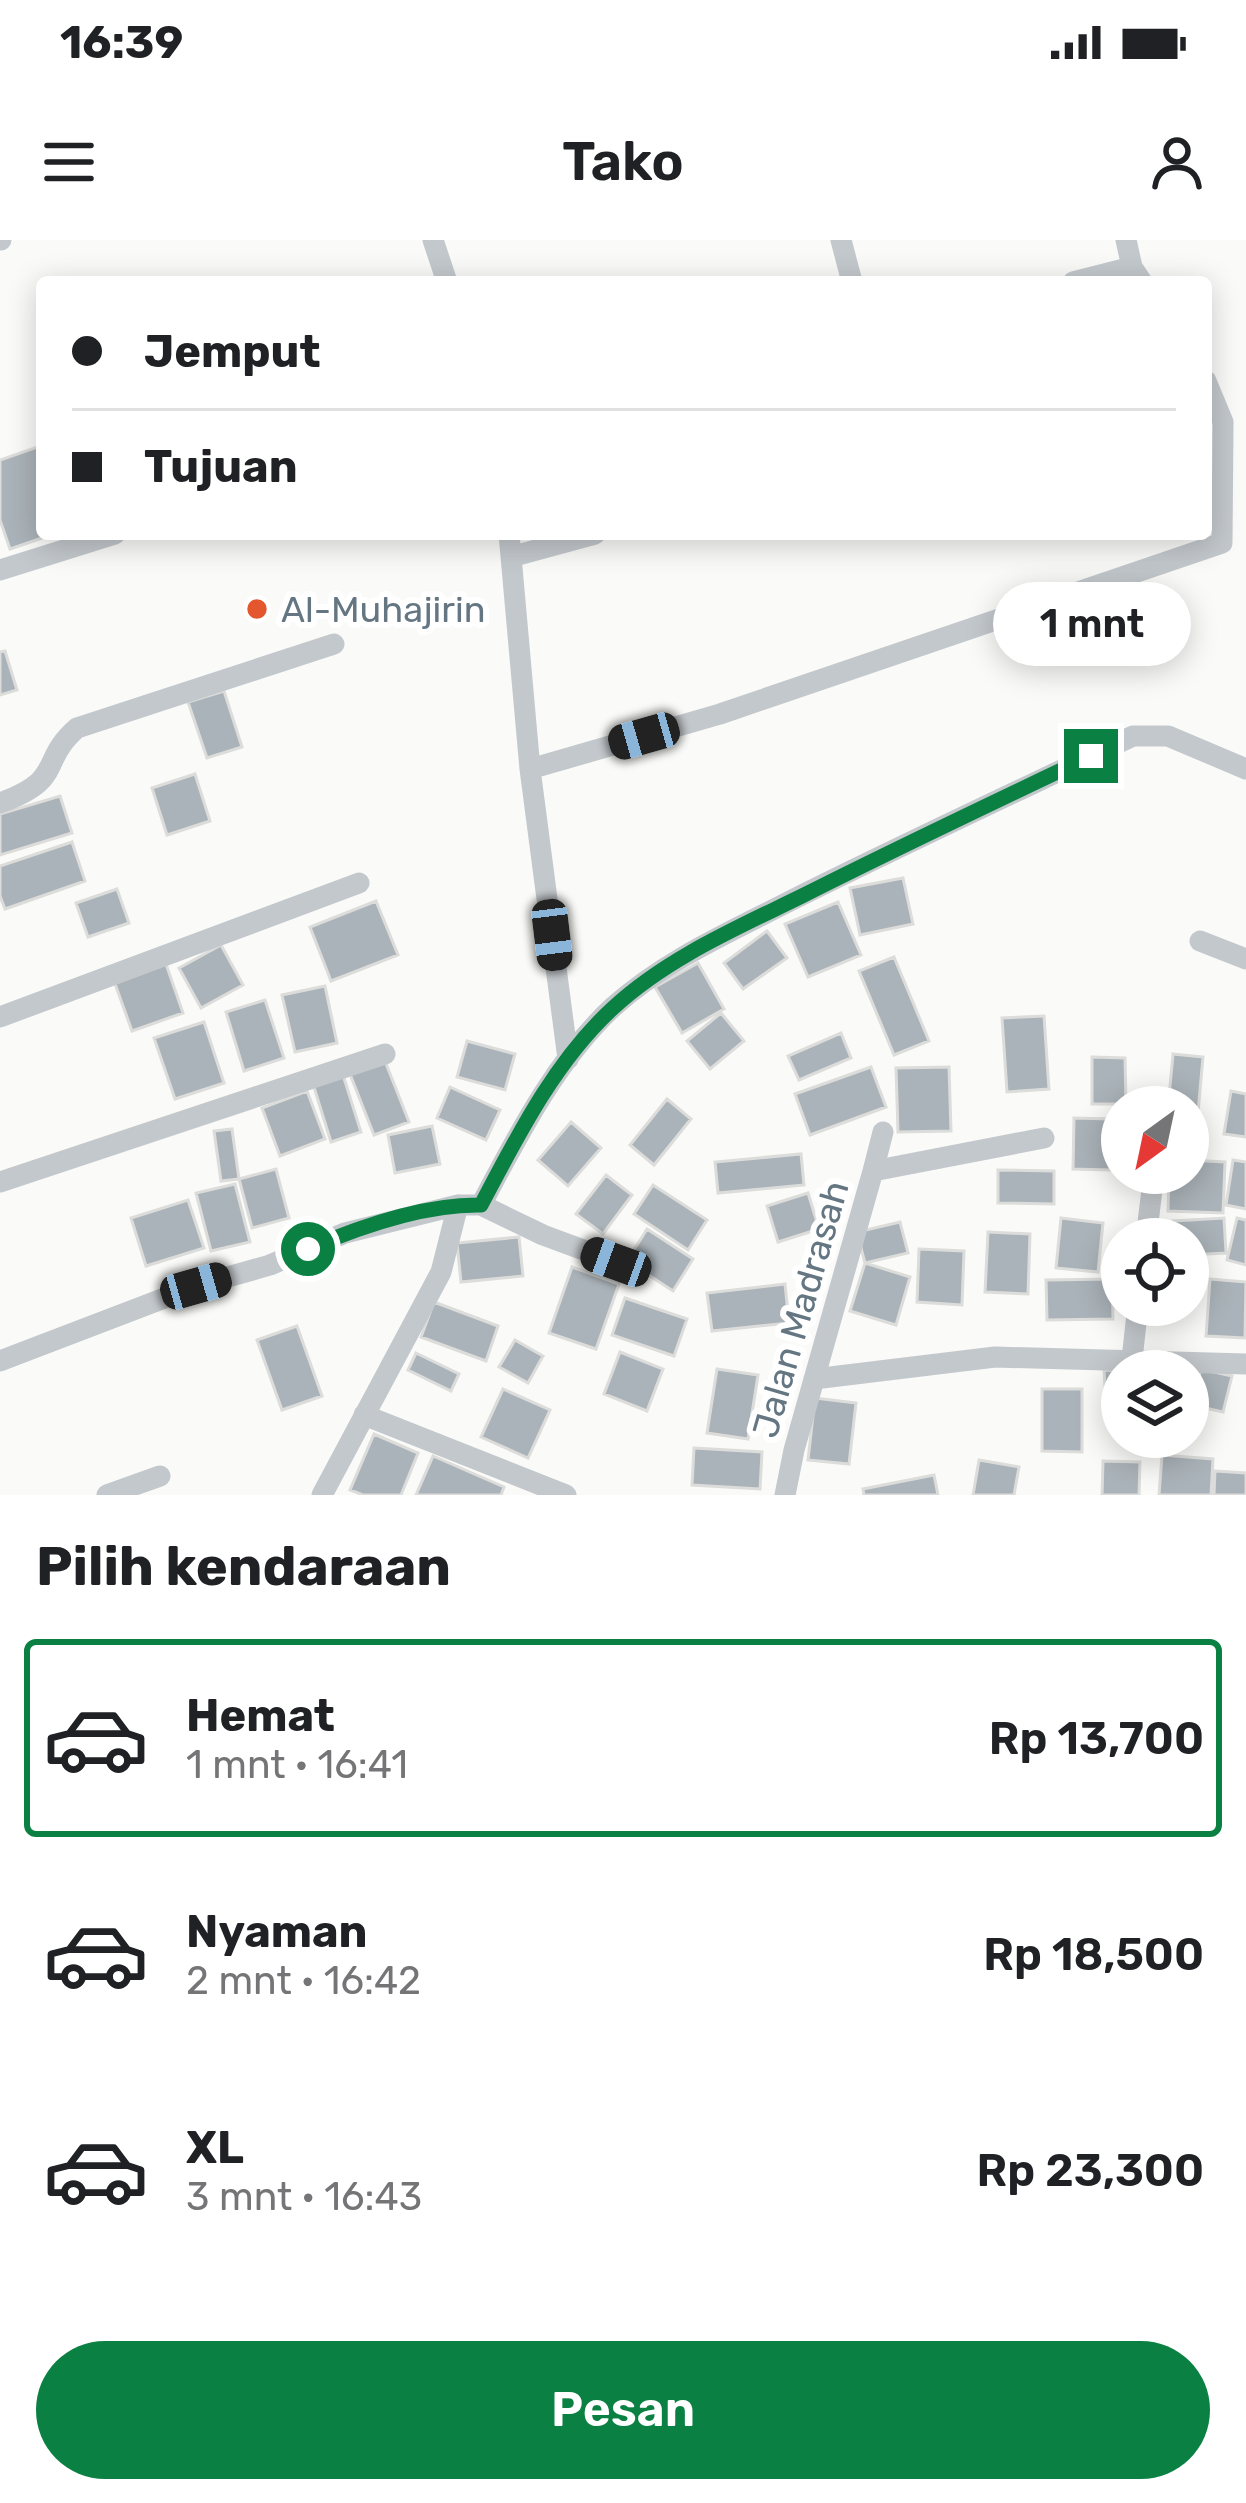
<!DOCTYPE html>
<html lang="id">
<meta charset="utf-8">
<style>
body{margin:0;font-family:Rubik,sans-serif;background:#f6f6f6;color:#202124;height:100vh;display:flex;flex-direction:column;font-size:45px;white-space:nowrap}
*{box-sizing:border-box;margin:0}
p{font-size:39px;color:#757577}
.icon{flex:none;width:66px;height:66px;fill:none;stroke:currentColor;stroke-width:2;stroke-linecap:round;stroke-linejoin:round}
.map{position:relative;height:1255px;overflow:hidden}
.drawer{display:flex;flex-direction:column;background:#fff;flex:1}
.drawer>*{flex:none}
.banner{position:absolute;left:36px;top:36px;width:1176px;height:264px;border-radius:12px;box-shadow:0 6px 30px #0003;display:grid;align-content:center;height:264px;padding:0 36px;background:#fff}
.needle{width:78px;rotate:213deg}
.buttons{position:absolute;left:1101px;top:846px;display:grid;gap:24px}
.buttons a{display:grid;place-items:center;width:108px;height:108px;border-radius:50%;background:#fff;box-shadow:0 6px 30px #0003;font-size:60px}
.end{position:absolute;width:54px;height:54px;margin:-27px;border:15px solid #0b8043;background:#fff;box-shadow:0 0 0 6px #fff}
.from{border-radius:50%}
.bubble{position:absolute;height:84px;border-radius:42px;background:#fff;box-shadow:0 6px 30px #0003;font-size:39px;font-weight:600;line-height:84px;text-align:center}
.car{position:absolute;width:36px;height:72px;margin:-36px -18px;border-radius:15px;box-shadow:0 0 9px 3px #0007;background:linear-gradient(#222 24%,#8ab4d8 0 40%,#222 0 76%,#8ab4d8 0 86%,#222 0)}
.banner b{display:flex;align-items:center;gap:42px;height:114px;font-size:45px}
.banner b+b{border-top:3px solid #e0e0e0}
.banner i{width:30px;height:30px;background:#202124}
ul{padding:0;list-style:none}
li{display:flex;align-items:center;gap:36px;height:198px;margin:0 24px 18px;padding:0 12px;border:6px solid transparent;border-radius:12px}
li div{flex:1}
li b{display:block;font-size:45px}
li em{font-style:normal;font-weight:600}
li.current{border-color:#0b8043}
li>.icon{width:108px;height:108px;stroke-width:1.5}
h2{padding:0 36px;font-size:54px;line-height:144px}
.primary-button{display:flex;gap:24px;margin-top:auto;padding:24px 36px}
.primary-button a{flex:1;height:138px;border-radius:72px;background:#0b8043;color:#fff;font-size:48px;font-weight:600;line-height:138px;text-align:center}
.status{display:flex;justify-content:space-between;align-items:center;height:84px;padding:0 60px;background:#fff;direction:ltr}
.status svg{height:33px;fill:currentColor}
header{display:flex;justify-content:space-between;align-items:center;height:156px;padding:0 36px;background:#fff;font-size:54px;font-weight:600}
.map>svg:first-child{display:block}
.building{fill:#aab3b9;stroke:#dcdcda;stroke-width:3}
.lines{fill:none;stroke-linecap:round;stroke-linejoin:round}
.street{stroke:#c3c8cc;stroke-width:21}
.route{stroke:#0b8043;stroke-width:15}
.poi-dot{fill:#e4572e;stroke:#fff;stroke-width:4.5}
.labels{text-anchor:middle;stroke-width:12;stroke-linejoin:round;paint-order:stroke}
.poi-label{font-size:36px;fill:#657683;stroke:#fff;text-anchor:start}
.street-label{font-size:36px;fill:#657683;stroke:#fff}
</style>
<div class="status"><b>16:39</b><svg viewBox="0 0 49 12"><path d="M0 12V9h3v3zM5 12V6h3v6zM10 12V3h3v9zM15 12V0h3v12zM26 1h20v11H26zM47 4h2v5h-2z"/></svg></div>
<header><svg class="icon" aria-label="menu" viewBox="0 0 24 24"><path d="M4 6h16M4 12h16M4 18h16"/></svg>Tako<svg class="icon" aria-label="person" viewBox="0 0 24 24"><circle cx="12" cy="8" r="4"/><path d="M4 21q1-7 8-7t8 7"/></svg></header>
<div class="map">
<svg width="1246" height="1255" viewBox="0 0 1246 1255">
<rect width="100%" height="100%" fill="#fafaf8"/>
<!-- building -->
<path class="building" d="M40 206 42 294H54L10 309 0 280V220Z
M5 411 17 450 0 455V412Z
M224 451 242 507 207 518 188 462Z
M195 534 210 581 167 595 152 548Z
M60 556 72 593 0 615V574Z
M72 602 85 641 5 669 0 656V626Z
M903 638 913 684 860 695 850 648Z
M117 649 129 683 88 697 76 663Z
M376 661 398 715 331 741 310 687Z
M838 662 861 715 808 737 785 684Z
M767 691 787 718 743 749 724 723Z
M221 705 243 745 201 768 179 728Z
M894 717 929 801 894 815 859 731Z
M698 723 724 769 682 793 655 747Z
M166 724 183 773 132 791 114 741Z
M325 746 337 803 295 812 282 755Z
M265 760 284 818 244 831 226 772Z
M721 773 744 801 710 829 687 801Z
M1044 776 1049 849 1007 852 1002 778Z
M204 782 224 843 175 859 154 798Z
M841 793 851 818 799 840 788 816Z
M467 801 515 814 505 850 457 837Z
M1173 814 1203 817 1195 906 1188 905V867H1168Z
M383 816 409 882 374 895 348 829Z
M1092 817 1125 818 1126 864H1092Z
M871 827 886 867 810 895 795 854Z
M949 827 951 891 898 892 896 828Z
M343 835 361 892 331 902 313 844Z
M450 847 500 870 486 900 437 878Z
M307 851 325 899 280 916 262 868Z
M1231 851 1246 854V897L1224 894Z
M667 859 691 879 654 925 630 905Z
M1074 878 1111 879 1110 930 1073 929Z
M571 882 601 908 568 946 538 920Z
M432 886 440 924 395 933 388 895Z
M232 889 239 939 221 941 214 891Z
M801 914 804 945 718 953 715 922Z
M1188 920 1225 922 1223 973 1168 971 1169 933H1188Z
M1233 920 1246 922V969L1226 965Z
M276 929 289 978 252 988 239 939Z
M998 930 1054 931V964L998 963Z
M606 935 632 955 603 994 576 974Z
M235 944 250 1002 211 1011 196 953Z
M653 945 707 980 688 1010 634 974Z
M808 953 819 989 778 1002 767 966Z
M188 960 204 1008 146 1026 131 978Z
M1061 978 1103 983 1098 1032 1056 1028Z
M1224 978 1226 1013 1188 1015V999H1174L1173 981Z
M1237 978 1246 980V1025L1227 1020Z
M900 982 908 1013 865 1023 857 992Z
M647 989 693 1019 673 1051 627 1021Z
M988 992 1030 994 1028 1054 985 1052Z
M519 997 523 1036 461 1042 457 1003Z
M919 1009 964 1011 962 1065 917 1062Z
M865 1023 910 1037 896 1085 850 1071Z
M572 1027 619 1044 596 1109 549 1093Z
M1112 1039 1113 1079 1047 1080 1046 1040Z
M1210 1039 1246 1042 1245 1098 1206 1096Z
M785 1044 789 1083 712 1091 707 1053Z
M625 1058 687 1079 674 1116 612 1095Z
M434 1062 498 1086 486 1121 421 1097Z
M297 1086 322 1156 282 1170 257 1100Z
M515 1100 543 1116 528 1143 499 1127Z
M620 1112 663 1129 647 1171 604 1154Z
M416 1113 459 1134 451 1151 408 1130Z
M717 1129 758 1135 748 1199 707 1193Z
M1201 1129 1232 1136 1223 1172 1192 1165Z
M1104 1130 1122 1131V1162L1106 1163Z
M503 1149 550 1170 528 1218 481 1197Z
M1042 1149H1082V1212L1042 1211Z
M815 1158 856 1163 849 1224 808 1220Z
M374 1194 418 1213 401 1255H363L350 1250Z
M694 1208 762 1212 760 1249 692 1245Z
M1162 1215 1213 1219 1211 1255H1159Z
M433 1216 504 1247 501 1255H416Z
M979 1220 1019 1227 1014 1255H973Z
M1103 1221 1140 1222 1139 1255H1102Z
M1215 1231 1246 1233V1255H1214Z
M934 1235 938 1255H864L863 1249Z"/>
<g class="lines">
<!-- street -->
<path class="street" d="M0 0H1
M433 0 447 42
M841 0 852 42
M1126 0 1132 27 1142 42
M1073 42 1132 27
M509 294 530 529 568 819
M514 316 595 294
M0 330 115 294
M530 529 720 474 1222 303 1223 182 1206 141
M0 563C66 539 38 522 77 488L334 404
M1200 701 1246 719
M0 777 359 643
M873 931 883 892
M0 942 385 814
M481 965C517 897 556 820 613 767 665 720 732 691 794 659 906 603 1020 550 1133 496H1168L1246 529
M1146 999 1154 933
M1132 1119 1138 1065
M0 1121 196 1046 270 1025 345 993 458 965H481L543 995 616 1022
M814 1139 995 1117 1246 1124
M364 1175 566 1255
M107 1255 160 1236
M322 1255 441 1032 458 965
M785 1255 794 1210 873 931 1044 898"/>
</g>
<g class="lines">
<!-- route -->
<path class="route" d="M308 1009C359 987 424 964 481 965 517 897 555 821 613 768 667 718 737 688 802 656 897 608 994 562 1091 516"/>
</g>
<!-- markers -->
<circle class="poi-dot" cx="257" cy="369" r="12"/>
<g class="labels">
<!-- poi labels -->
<g class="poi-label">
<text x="281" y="382">Al-Muhajirin</text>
</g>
<!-- street labels -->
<g class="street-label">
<text transform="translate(800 1069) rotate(-74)" y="13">Jalan Madrasah</text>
</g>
</g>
</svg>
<div class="buttons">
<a><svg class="needle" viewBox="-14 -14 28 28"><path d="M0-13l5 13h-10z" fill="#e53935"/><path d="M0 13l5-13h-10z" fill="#757577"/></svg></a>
<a><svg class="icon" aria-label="locate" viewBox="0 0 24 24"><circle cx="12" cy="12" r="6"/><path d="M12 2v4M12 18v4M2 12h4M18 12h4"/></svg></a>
<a><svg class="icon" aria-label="layers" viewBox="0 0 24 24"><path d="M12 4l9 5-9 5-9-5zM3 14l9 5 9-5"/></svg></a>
</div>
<i class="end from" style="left:308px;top:1009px"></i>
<i class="end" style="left:1091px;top:516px"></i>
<div class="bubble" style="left:993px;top:342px;width:198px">1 mnt</div>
<i class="car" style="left:644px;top:496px;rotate:254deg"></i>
<i class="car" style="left:552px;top:695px;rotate:173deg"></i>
<i class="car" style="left:616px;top:1022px;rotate:290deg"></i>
<i class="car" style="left:196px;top:1046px;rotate:74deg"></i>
<div class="banner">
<b><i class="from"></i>Jemput</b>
<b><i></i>Tujuan</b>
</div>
</div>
<section class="drawer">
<h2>Pilih kendaraan</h2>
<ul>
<li class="current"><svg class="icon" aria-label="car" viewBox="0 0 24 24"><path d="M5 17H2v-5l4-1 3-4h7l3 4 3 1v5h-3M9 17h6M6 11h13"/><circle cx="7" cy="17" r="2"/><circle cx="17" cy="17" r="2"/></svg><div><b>Hemat</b><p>1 mnt · 16:41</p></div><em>Rp 13,700</em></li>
<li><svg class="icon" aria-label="car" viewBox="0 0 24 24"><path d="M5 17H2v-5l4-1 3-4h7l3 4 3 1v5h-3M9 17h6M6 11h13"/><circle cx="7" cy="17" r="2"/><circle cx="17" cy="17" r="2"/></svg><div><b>Nyaman</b><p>2 mnt · 16:42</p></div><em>Rp 18,500</em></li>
<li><svg class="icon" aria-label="car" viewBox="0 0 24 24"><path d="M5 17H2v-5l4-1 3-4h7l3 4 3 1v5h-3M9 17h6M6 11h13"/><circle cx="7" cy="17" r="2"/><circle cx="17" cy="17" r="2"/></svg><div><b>XL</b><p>3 mnt · 16:43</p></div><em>Rp 23,300</em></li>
</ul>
<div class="primary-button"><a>Pesan</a></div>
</section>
